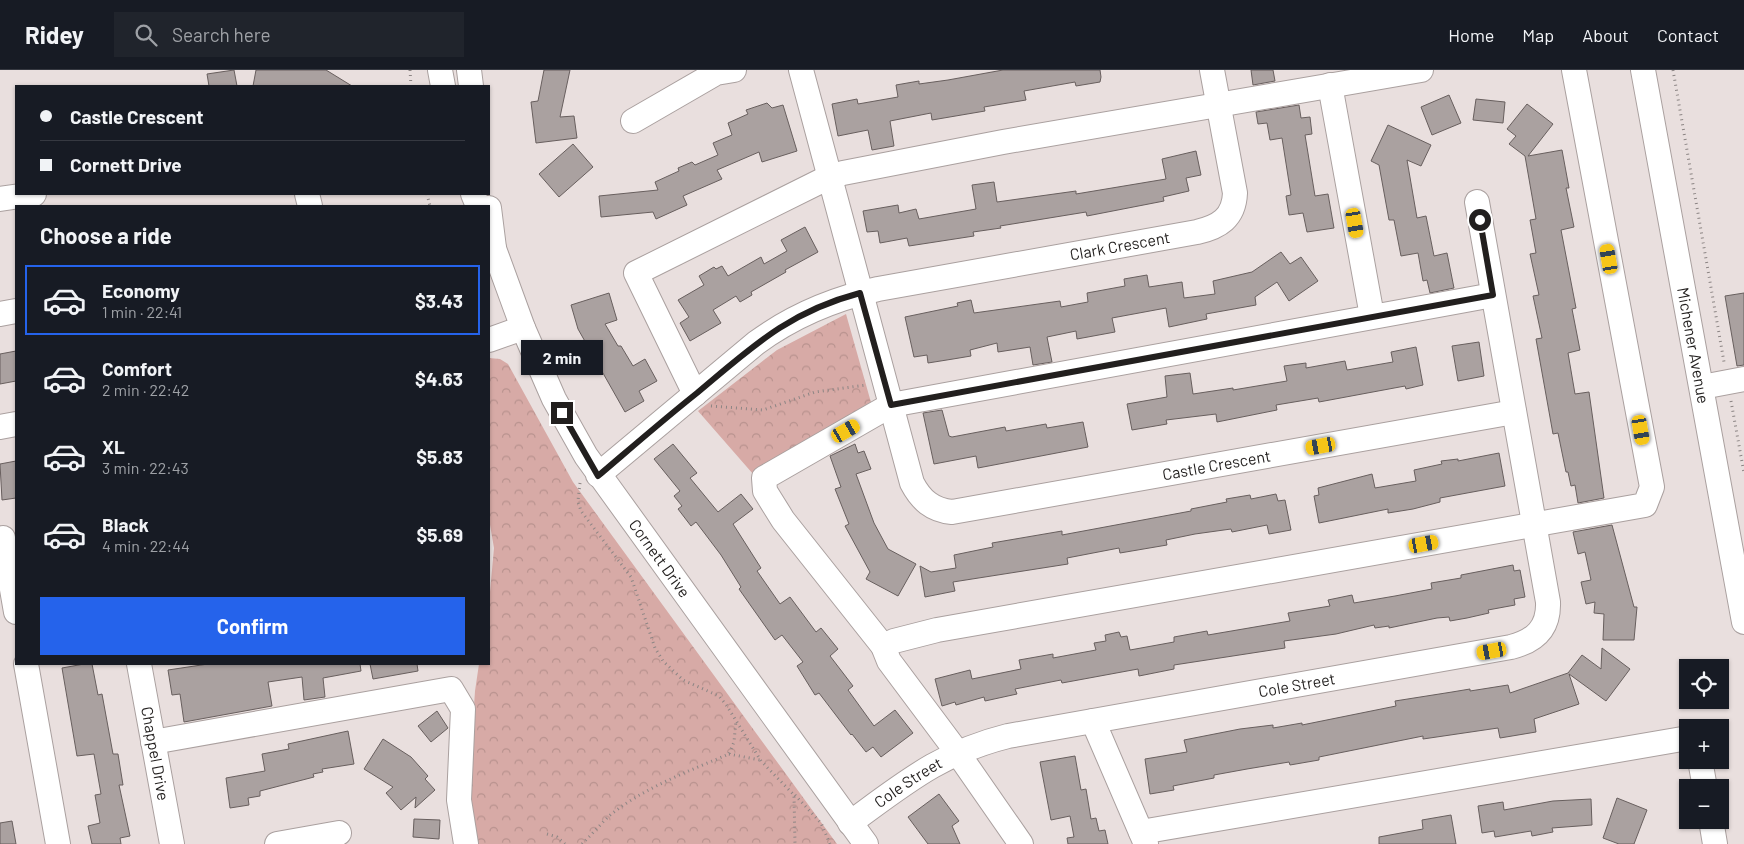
<!DOCTYPE html>
<meta charset="utf-8">
<style>
body{margin:0;font-family:Barlow,sans-serif;background:#20242c;color:#f1f3f6;height:100vh;display:flex;flex-direction:column;font-size:19px;white-space:nowrap}
*{box-sizing:border-box;margin:0}
p{font-size:16px;color:#9ea1a6}
.icon{flex:none;width:28px;height:28px;fill:none;stroke:currentColor;stroke-width:2;stroke-linecap:round;stroke-linejoin:round}
.map{position:relative;flex:1;overflow:hidden}
.drawer{position:absolute;left:15px;top:135px;width:475px;height:460px;display:flex;flex-direction:column;background:#171b24;border-radius:0px;box-shadow:0 1px 4px #0004}
.drawer>*{flex:none}
.top-card{position:absolute;left:15px;top:15px;width:475px;height:110px;border-radius:0px;box-shadow:0 1px 4px #0004;display:grid;align-content:center;height:110px;padding:0 25px;background:#171b24}
.fabs{position:absolute;left:1679px;top:589px;display:grid;gap:10px}
.fabs a{display:grid;place-items:center;width:50px;height:50px;border-radius:0px;background:#171b24;box-shadow:0 1px 4px #0004;font-size:25px}
.end{position:absolute;width:22px;height:22px;margin:-11px;border:6px solid #221f1e;background:#fff;box-shadow:0 0 0 2px #fff}
.from{border-radius:50%}
.bubble{position:absolute;height:35px;border-radius:0px;background:#171b24;box-shadow:0 1px 4px #0004;font-size:16px;font-weight:700;line-height:35px;text-align:center}
.car{position:absolute;width:15px;height:30px;margin:-15px -8px;border-radius:6px;box-shadow:0 0 4px 1px #0007;background:linear-gradient(#f5c518 24%,#345 0 40%,#f5c518 0 76%,#345 0 86%,#f5c518 0)}
.top-card b{display:flex;align-items:center;gap:18px;height:48px;font-size:19px}
.top-card b+b{border-top:1px solid #363941}
.top-card i{width:12px;height:12px;background:#f1f3f6}
ul{padding:0;list-style:none}
li{display:flex;align-items:center;gap:15px;height:70px;margin:0 10px 8px;padding:0 15px;border:2px solid transparent;border-radius:0px}
li div{flex:1}
li b{display:block;font-size:19px}
li em{font-style:normal;font-weight:700}
li.selected{border-color:#2563eb}
li>.icon{width:45px;height:45px;stroke-width:1.5}
h2{padding:0 25px;font-size:22px;line-height:60px}
.primary-button{display:flex;gap:10px;margin-top:auto;padding:10px 25px}
.primary-button a{flex:1;height:58px;border-radius:0px;background:#2563eb;color:#fff;font-size:20px;font-weight:700;line-height:58px;text-align:center}
header{display:flex;align-items:center;gap:30px;box-sizing:border-box;height:70px;padding:0 25px;background:#171b24;border-bottom:1px solid #363941}
header strong{font-size:24px}
nav{display:flex;gap:28px;margin-inline-start:auto;font-size:18px}
.search{width:350px;height:45px;background:#20242c;display:flex;align-items:center;gap:12px;box-sizing:border-box;padding:0 18px;border-radius:0px;color:#9ea1a6;font-size:19px}
.map>svg:first-child{display:block}
.park{fill:url(#park-crowns)}
.building{fill:#aaa1a0;stroke:#685f5e}
.lines{fill:none;stroke-linecap:round;stroke-linejoin:round}
.minor-casing{stroke:#aaa09f;stroke-width:26}
.path{stroke:#8c8584;stroke-width:3;stroke-dasharray:1 4;stroke-linecap:butt}
.minor{stroke:#fff;stroke-width:24}
.route{stroke:#221f1e;stroke-width:6}
.labels{text-anchor:middle;stroke-width:4;stroke-linejoin:round;paint-order:stroke}
.street-label{font-size:16px;fill:#221f1e;stroke:#fff}
</style>
<header>
<strong>Ridey</strong>
<div class="search"><svg class="icon" aria-label="search" viewBox="0 0 24 24"><circle cx="10" cy="10" r="6"/><path d="M15 15l6 6"/></svg>Search here</div>
<nav><a>Home</a><a>Map</a><a>About</a><a>Contact</a></nav>
</header>
<div class="map">
<svg width="1744" height="774" viewBox="0 0 1744 774">
<defs>
<pattern id="park-crowns" width="20" height="18" patternUnits="userSpaceOnUse" patternTransform="scale(1.25)"><rect width="20" height="18" fill="#d7aaa6"/><path d="M2 6a3 3 0 1 1 6 0M12 15a3 3 0 1 1 6 0" fill="none" stroke="#b8928e"/></pattern>
</defs>
<rect width="100%" height="100%" fill="#e9dfde"/>
<!-- park -->
<path class="park" d="M846 244 872 336 753 404 698 341 777 280Z
M489 288 500 289 508 294 573 412 837 774H473L467 740 475 621 479 594H489V533L494 478 489 449Z"/>
<!-- building -->
<path class="building" d="M234 0 237 16H209L207 4Z
M256 0H326L352 16H253Z
M544 0H570L560 47 574 46 577 68 536 73 531 32 538 31Z
M1003 0H1100L1101 7 1100 12 1076 16 1075 12 1024 21 1026 30 984 37 985 41 932 50 931 43 890 51 894 76 872 80 868 60 838 66 832 34 857 29 858 34 898 27 896 15 919 11V14L948 10Z
M1251 0H1273L1275 11 1253 15Z
M1449 25 1461 53 1432 65 1421 37Z
M1476 29 1505 32 1503 53 1473 50Z
M767 33 772 38 783 35 797 81 762 92 759 82 717 100 722 109 683 126 687 135 656 149 653 142 601 147 599 126 658 120 655 112 679 101 678 98 692 92 695 95 718 85 713 73 732 65 728 53 748 44 746 40Z
M1527 34 1553 54 1528 86 1562 80 1569 118H1566L1574 157 1561 160 1576 238 1572 239 1580 280 1568 283 1575 324 1589 322 1604 428 1578 433 1575 415 1571 416 1568 402H1566L1558 363 1553 364 1536 269 1542 268 1533 226 1539 225 1530 184 1536 183 1530 150 1536 149 1525 86 1509 74 1516 66 1507 59Z
M1299 35 1301 48 1310 47 1312 64 1305 65 1315 126 1328 124 1334 158 1307 162 1303 143 1289 145 1286 126 1291 125 1282 68 1270 70 1267 53 1258 54 1256 42Z
M1388 55 1431 75 1421 96 1407 90 1417 148 1426 146 1434 186 1447 183 1454 218 1430 223 1427 210 1423 211 1418 183 1401 186 1394 150H1389L1379 95 1371 91Z
M573 74 593 97 559 127 539 104Z
M1196 81 1201 105 1186 108 1189 121 1163 127 1164 131 1087 146 1086 142 1000 156 1001 158 973 162 974 166 909 176 907 168 880 173 878 161 867 162 863 141 898 135 899 143 916 139 919 149 976 139 972 115 994 112 997 132 1076 121V124L1166 109 1162 89Z
M805 157 818 182 785 200 786 202 751 222 752 225 740 232 736 226 713 240 721 253 690 271 680 253 689 247 678 230 704 215 699 206 714 197 716 199 722 196 728 206 761 187 764 194 787 181 781 170Z
M1281 182 1290 194 1301 187 1318 211 1289 231 1277 212 1255 227 1256 235 1206 244 1207 249 1169 257 1166 238 1112 248 1115 262 1077 269 1076 261 1047 267 1052 292 1033 295 1030 277 998 282 997 273 970 280 971 286 953 289 928 293 927 285 914 287 905 247 958 236 957 233 971 230 974 243 1060 231 1061 237 1088 232 1087 223 1125 216 1124 209 1147 205 1149 217 1182 212 1184 228 1215 224 1213 211 1252 202Z
M609 223 617 250 605 254 618 276H621L633 296 645 289 657 311 639 321 644 331 625 342 578 259 571 235Z
M1744 223V295L1737 296 1725 226Z
M1479 272 1484 306 1458 311 1452 276Z
M1416 277 1423 315 1406 319 1405 316 1319 332 1318 328 1276 335 1277 340 1217 352 1216 344 1166 350 1167 354 1132 360 1127 334 1167 327 1165 306 1190 303 1193 324 1233 318V320L1287 311 1284 296 1306 293V298L1345 291 1347 300 1393 292 1391 282Z
M16 281V311L0 314V284Z
M942 340 949 366 952 367 1005 357 1006 361 1046 354 1047 358 1083 352 1088 377 978 398 976 386 934 394 923 343Z
M673 374 697 403 690 408 718 442 741 424 753 439 733 454 761 498 757 501 780 534 790 527 816 562 821 558 838 579 830 586 853 616 848 620 874 656 895 640 913 663 881 687 873 677 866 682 852 664 851 665 819 623 815 625 797 596 803 592 782 565 775 570 739 519 741 517 721 485 696 452 691 456 678 439 682 436 674 426 680 421 654 389Z
M855 374 858 383 864 381 871 399 856 404 874 453 888 479 916 494 898 526 866 509 870 502 845 456 849 454 835 419 841 417 830 386Z
M1499 383 1505 416 1440 428V432L1413 439 1388 443V439L1319 453 1314 426 1319 425 1318 418 1372 404 1375 418 1416 411 1414 400 1442 394 1441 391 1458 389V391Z
M16 391V428L2 430 0 394Z
M1276 424 1278 431 1285 430 1291 460 1269 464 1267 455 1232 462 1231 459 1195 464 1166 470 1167 475 1120 483 1119 478 1067 488 1068 494 953 512 955 521 925 527 920 496 931 502 956 498 954 485 993 477 992 473 1062 461V465L1191 441V439L1227 432 1226 429 1250 425 1251 429Z
M1612 455 1634 537H1637L1634 570H1603L1604 544 1594 543 1595 532 1586 534 1581 512 1591 510 1585 482 1578 484 1573 462Z
M1513 495 1514 501 1520 500 1525 527 1514 529 1515 535 1488 540 1489 543 1467 548 1450 551 1449 547 1437 548 1389 558V556L1375 558 1374 555 1336 564 1284 571 1285 578 1174 595V599L1139 606 1138 599 1062 613 1061 610 1015 619 1017 624 985 631 984 627 956 635 955 632 942 636 935 609 970 600 972 609 1021 599 1019 590 1053 584V588L1096 580 1094 573 1106 571 1105 565 1119 562 1121 567 1127 566 1130 580 1174 572V567L1207 561 1208 565 1290 551 1288 543 1330 536 1328 530 1352 525 1354 533 1395 526 1432 519 1431 513 1461 508V505Z
M1602 578 1630 599 1606 631 1569 604 1579 634 1534 649 1536 662 1500 668 1498 658 1423 669V666L1319 687V690L1290 695 1289 692 1247 699 1214 705V708L1173 716 1174 720 1150 724 1145 689 1187 682 1184 670 1240 659 1273 655V658L1302 653V655L1396 636 1395 631 1452 622 1470 619V621L1508 615 1510 623 1568 603 1582 585 1601 599Z
M84 594H92L98 625 102 624 113 684H118L123 715H119L130 766 120 768 121 774H92L88 756 100 753 95 725 101 724 94 684 77 686 62 598Z
M208 594H360L361 601 323 608 325 627 304 630 302 607 268 612 272 636 184 652 180 624 172 625 168 600Z
M370 594H417L418 601 373 609Z
M437 641 448 658 431 672 418 656Z
M348 661 354 694 322 699 323 702 313 704 314 707 260 721V726L248 728 249 735 230 738 226 708 265 701 262 684 289 679 288 674Z
M383 669 411 687 428 706 425 709 435 720 415 738 416 727 401 740 386 723 393 717 364 699Z
M1075 686 1081 720 1086 719 1091 749 1096 748 1099 761 1105 760 1108 774H1068L1067 768 1074 767 1070 746 1051 750 1040 692Z
M939 724 959 751 952 756 960 774H928L908 747Z
M1617 728 1647 740 1634 774H1619L1603 768Z
M1591 729 1592 755 1552 758 1553 762 1532 766 1531 761 1495 767 1494 761 1482 763 1478 736 1503 732 1504 740 1553 731Z
M1451 745 1456 774H1379V767L1423 759 1422 750Z
M414 749 440 750 439 769 413 767Z
M12 751 16 774H0V753Z"/>
<g class="lines">
<defs>
<g id="minor">
<path d="M440 0 443 16"/>
<path d="M469 0 471 16"/>
<path id="s1" d="M801 0 912 413C921 430 932 440 952 442L1514 342"/>
<path id="s2" d="M1643 0 1744 552"/>
<path d="M1330 15 1372 246"/>
<path d="M633 51 716 3 734 0"/>
<path d="M307 124 310 136"/>
<path d="M473 124 478 136"/>
<path d="M0 129 34 124"/>
<path d="M489 138 494 178"/>
<path id="s3" d="M489 165 523 258 554 329 586 386 866 774"/>
<path d="M0 244 16 241"/>
<path d="M489 270 523 258"/>
<path d="M1702 317 1744 309"/>
<path d="M695 324 636 203 829 107 843 103 1003 72 1421 0"/>
<path d="M0 357 16 354"/>
<path id="s4" d="M598 405 756 273C794 245 833 229 878 219L1197 162C1219 157 1234 148 1235 123L1212 0"/>
<path d="M3 468 16 542"/>
<path d="M883 576 894 571 937 560 1645 435 1652 417 1574 0"/>
<path d="M26 594 58 774"/>
<path id="s5" d="M139 594 172 774"/>
<path d="M1093 651 1146 774"/>
<path d="M153 672 451 619 463 639 459 730 466 774"/>
<path d="M1700 690 1705 718"/>
<path d="M1711 750 1715 774"/>
<path id="s6" d="M850 753C905 713 940 683 1008 666L1511 577C1535 571 1549 558 1548 532L1477 132"/>
<path d="M1141 762 1688 668"/>
<path d="M277 774 339 763"/>
<path d="M1021 774 957 682 889 591 883 576 783 450 765 421 764 408 891 335 1493 225"/>
</g>
</defs>
<!-- minor casing -->
<use href="#minor" class="minor-casing"/>
<!-- path -->
<path class="path" d="M410 0 411 16
M1673 0 1724 292
M427 124 430 136
M1731 331 1744 403
M711 336 763 340 815 322 866 315
M580 413 578 431 581 441 631 507 655 578 663 591 683 610 719 626 727 636 761 691 794 725 795 774
M729 684 760 690
M795 725 821 753 830 774
M547 764 557 767 565 774
M582 774C591 765 600 755 609 746 643 718 689 701 729 684L734 672 736 650"/>
<!-- minor -->
<use href="#minor" class="minor"/>
</g>
<g class="lines">
<!-- route -->
<path class="route" d="M562 343 598 406C631 378 663 350 697 323 752 277 788 242 860 223L891 335 1493 225 1480 150"/>
</g>
<g class="labels">
<!-- street labels -->
<g class="street-label">
<text dy="6" stroke="none"><textPath href="#s4" startOffset="586">Clark Crescent</textPath></text>
<text dy="6" stroke="none"><textPath href="#s2" startOffset="280">Michener Avenue</textPath></text>
<text dy="6" stroke="none"><textPath href="#s1" startOffset="748">Castle Crescent</textPath></text>
<text dy="6" stroke="none"><textPath href="#s3" startOffset="368">Cornett Drive</textPath></text>
<text dy="6" stroke="none"><textPath href="#s6" startOffset="475">Cole Street</textPath></text>
<text dy="6" stroke="none"><textPath href="#s5" startOffset="91">Chappel Drive</textPath></text>
<text dy="6" stroke="none"><textPath href="#s6" startOffset="71">Cole Street</textPath></text>
</g>
</g>
</svg>
<div class="fabs">
<a><svg class="icon" aria-label="locate" viewBox="0 0 24 24"><circle cx="12" cy="12" r="6"/><path d="M12 2v4M12 18v4M2 12h4M18 12h4"/></svg></a>
<a>+</a>
<a>−</a>
</div>
<i class="end from" style="left:1480px;top:150px"></i>
<i class="end" style="left:562px;top:343px"></i>
<div class="bubble" style="left:521px;top:270px;width:82px">2 min</div>
<i class="car" style="left:1355px;top:153px;rotate:170deg"></i>
<i class="car" style="left:1609px;top:189px;rotate:350deg"></i>
<i class="car" style="left:1641px;top:360px;rotate:170deg"></i>
<i class="car" style="left:846px;top:361px;rotate:60deg"></i>
<i class="car" style="left:1321px;top:376px;rotate:260deg"></i>
<i class="car" style="left:1424px;top:474px;rotate:80deg"></i>
<i class="car" style="left:1492px;top:581px;rotate:260deg"></i>
<div class="top-card">
<b><i class="from"></i>Castle Crescent</b>
<b><i></i>Cornett Drive</b>
</div>
<section class="drawer">
<h2>Choose a ride</h2>
<ul>
<li class="selected"><svg class="icon" aria-label="car" viewBox="0 0 24 24"><path d="M5 17H2v-5l4-1 3-4h7l3 4 3 1v5h-3M9 17h6M6 11h13"/><circle cx="7" cy="17" r="2"/><circle cx="17" cy="17" r="2"/></svg><div><b>Economy</b><p>1 min · 22:41</p></div><em>$3.43</em></li>
<li><svg class="icon" aria-label="car" viewBox="0 0 24 24"><path d="M5 17H2v-5l4-1 3-4h7l3 4 3 1v5h-3M9 17h6M6 11h13"/><circle cx="7" cy="17" r="2"/><circle cx="17" cy="17" r="2"/></svg><div><b>Comfort</b><p>2 min · 22:42</p></div><em>$4.63</em></li>
<li><svg class="icon" aria-label="car" viewBox="0 0 24 24"><path d="M5 17H2v-5l4-1 3-4h7l3 4 3 1v5h-3M9 17h6M6 11h13"/><circle cx="7" cy="17" r="2"/><circle cx="17" cy="17" r="2"/></svg><div><b>XL</b><p>3 min · 22:43</p></div><em>$5.83</em></li>
<li><svg class="icon" aria-label="car" viewBox="0 0 24 24"><path d="M5 17H2v-5l4-1 3-4h7l3 4 3 1v5h-3M9 17h6M6 11h13"/><circle cx="7" cy="17" r="2"/><circle cx="17" cy="17" r="2"/></svg><div><b>Black</b><p>4 min · 22:44</p></div><em>$5.69</em></li>
</ul>
<div class="primary-button"><a>Confirm</a></div>
</section>
</div>
